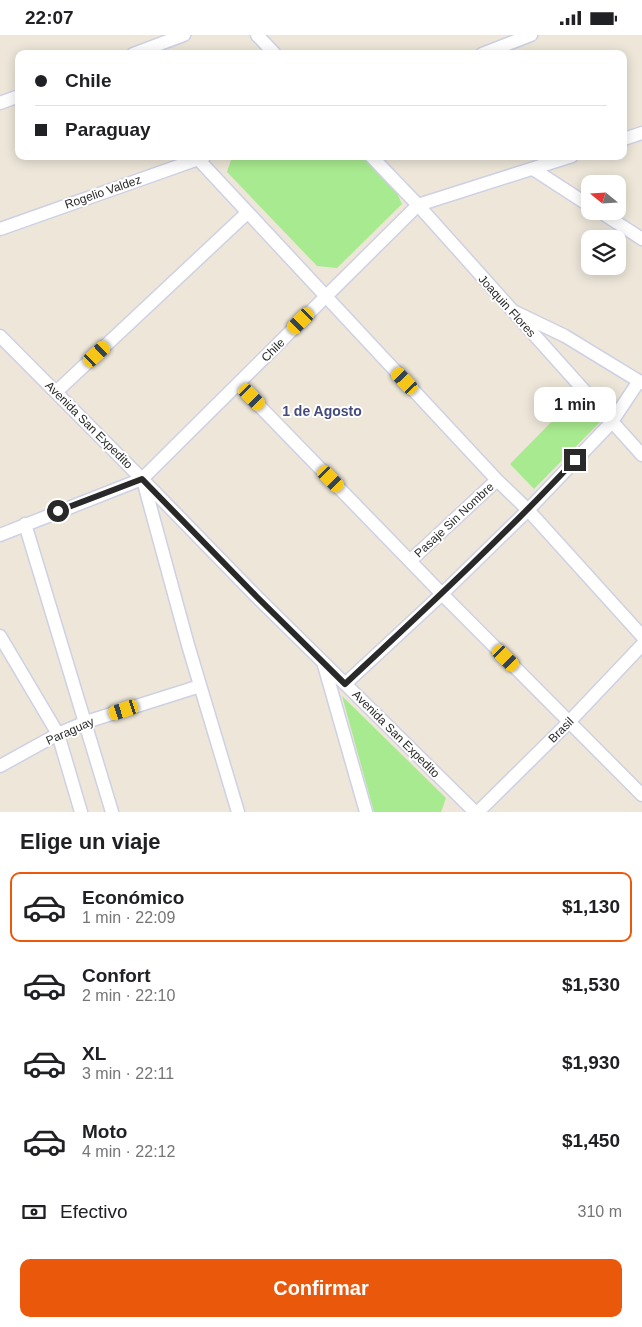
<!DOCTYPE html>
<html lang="es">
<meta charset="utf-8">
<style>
body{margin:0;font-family:Arial,sans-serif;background:#f6f6f6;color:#202124;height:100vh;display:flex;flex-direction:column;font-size:19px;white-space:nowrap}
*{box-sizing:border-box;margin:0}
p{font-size:16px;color:#757577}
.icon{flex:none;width:28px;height:28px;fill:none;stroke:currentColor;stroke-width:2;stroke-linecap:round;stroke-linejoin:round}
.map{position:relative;height:777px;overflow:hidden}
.panel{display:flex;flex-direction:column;background:#fff;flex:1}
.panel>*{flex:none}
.hud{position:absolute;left:15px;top:15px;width:612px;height:110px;border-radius:10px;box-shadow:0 2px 12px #0003;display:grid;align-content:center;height:110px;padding:0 20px;background:#fff}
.needle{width:32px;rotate:288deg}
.tools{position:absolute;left:581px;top:140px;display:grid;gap:10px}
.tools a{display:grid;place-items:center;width:45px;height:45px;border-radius:10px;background:#fff;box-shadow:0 2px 12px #0003;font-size:25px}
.end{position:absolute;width:22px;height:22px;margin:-11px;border:6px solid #292929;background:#fff;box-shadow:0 0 0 2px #fff}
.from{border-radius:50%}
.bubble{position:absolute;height:35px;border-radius:10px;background:#fff;box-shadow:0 2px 12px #0003;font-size:16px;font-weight:700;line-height:35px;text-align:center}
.car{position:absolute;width:15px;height:30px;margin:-15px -8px;border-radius:6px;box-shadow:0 0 4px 1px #0007;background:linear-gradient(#f5c518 24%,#345 0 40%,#f5c518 0 76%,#345 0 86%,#f5c518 0)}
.hud b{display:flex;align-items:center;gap:18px;height:48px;font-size:19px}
.hud b+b{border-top:1px solid #e0e0e0}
.hud i{width:12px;height:12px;background:#202124}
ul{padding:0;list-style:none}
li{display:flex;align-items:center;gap:15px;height:70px;margin:0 10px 8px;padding:0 10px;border:2px solid transparent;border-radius:10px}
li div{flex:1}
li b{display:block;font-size:19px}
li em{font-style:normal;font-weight:700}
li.current{border-color:#ea580c}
li>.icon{width:45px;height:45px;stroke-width:1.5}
h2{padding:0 20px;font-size:22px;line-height:60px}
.pay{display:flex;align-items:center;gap:12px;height:55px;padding:0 20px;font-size:19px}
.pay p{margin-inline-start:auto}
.primary-button{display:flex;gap:10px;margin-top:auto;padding:10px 20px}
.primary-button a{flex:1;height:58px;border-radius:10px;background:#ea580c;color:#fff;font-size:20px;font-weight:700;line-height:58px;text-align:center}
.status{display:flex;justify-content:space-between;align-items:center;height:35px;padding:0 25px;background:#fff;direction:ltr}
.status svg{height:14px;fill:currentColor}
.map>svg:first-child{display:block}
.green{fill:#a8ea8f}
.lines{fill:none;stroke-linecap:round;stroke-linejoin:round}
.minor-casing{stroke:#ced1e4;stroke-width:15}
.minor{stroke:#fff;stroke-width:12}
.route{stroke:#292929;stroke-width:6}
.labels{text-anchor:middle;stroke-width:4;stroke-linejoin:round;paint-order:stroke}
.street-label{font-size:12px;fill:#292929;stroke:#fff}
.neighbourhood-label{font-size:14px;font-weight:bold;fill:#454b7e;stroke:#fff}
</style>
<div class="status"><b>22:07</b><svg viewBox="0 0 49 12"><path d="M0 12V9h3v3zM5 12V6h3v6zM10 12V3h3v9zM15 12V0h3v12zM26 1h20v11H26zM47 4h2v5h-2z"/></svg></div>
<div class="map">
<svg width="642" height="777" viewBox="0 0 642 777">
<rect width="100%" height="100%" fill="#ede6d9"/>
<!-- green -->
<path class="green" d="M234 121H361L397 158 402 169 337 233 317 231 227 137 232 122Z
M576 362 600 387 534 454 510 429Z
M342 661 446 763 441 777H374Z"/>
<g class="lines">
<defs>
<path id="minor" d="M257 0 275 19
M133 19 184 0
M482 19 531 0
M0 68 19 61
M624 104 642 98
M371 121 418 170 642 420
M198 124 497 445 528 475 642 601
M533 134 590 171
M599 176 642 204
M0 194 204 122
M515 277 565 301 642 348
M0 301 142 444 257 562 475 777
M238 349 442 559 642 760
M56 357 247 178
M143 445 188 610 238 777
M25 489 112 777
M0 500 142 444 418 170 572 121
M411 525 497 445
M0 601 58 699 81 777
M324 630 366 777
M345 649 442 559 528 475 611 388 639 346
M0 731 58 699 86 687 200 651
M478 777 569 687 642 610"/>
</defs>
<!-- minor casing -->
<use href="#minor" class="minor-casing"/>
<!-- minor -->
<use href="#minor" class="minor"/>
</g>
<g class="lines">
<!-- route -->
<path class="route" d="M58 476 142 444 257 562 345 649C423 576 502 503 575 425"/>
</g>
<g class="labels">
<!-- street labels -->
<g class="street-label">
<text transform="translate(103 157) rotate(-19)" y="4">Rogelio Valdez</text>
<text transform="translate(507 271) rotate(48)" y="4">Joaquin Flores</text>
<text transform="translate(273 315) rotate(-45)" y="4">Chile</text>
<text transform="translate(89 390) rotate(45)" y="4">Avenida San Expedito</text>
<text transform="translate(454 485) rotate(-43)" y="4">Pasaje Sin Nombre</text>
<text transform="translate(561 695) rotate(-45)" y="4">Brasil</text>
<text transform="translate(70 696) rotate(-24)" y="4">Paraguay</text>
<text transform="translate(396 699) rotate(45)" y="4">Avenida San Expedito</text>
</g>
<!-- neighbourhood labels -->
<g class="neighbourhood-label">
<text x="322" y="381">1 de Agosto</text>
</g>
</g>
</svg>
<div class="tools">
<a><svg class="needle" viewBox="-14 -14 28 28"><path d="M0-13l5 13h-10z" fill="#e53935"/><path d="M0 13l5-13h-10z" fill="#757577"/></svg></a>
<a><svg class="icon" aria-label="layers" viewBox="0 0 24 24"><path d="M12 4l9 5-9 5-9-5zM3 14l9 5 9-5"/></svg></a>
</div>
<i class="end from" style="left:58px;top:476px"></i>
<i class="end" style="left:575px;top:425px"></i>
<div class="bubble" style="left:534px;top:352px;width:82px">1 min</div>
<i class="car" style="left:301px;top:286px;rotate:225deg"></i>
<i class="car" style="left:97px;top:319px;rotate:47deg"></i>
<i class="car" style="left:405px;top:346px;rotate:317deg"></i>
<i class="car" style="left:252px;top:362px;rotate:136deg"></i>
<i class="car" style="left:331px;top:444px;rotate:136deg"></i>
<i class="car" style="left:506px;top:623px;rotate:135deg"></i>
<i class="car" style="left:124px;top:675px;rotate:252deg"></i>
<div class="hud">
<b><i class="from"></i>Chile</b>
<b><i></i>Paraguay</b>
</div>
</div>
<section class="panel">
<h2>Elige un viaje</h2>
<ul>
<li class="current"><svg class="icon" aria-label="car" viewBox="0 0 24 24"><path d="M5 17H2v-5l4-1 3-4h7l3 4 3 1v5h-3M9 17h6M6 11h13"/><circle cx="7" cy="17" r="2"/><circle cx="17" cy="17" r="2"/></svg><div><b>Económico</b><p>1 min · 22:09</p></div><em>$1,130</em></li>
<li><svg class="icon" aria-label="car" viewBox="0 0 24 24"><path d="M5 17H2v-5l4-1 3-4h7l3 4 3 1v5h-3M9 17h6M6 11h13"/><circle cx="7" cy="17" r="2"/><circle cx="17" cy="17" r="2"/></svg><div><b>Confort</b><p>2 min · 22:10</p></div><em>$1,530</em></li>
<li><svg class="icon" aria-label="car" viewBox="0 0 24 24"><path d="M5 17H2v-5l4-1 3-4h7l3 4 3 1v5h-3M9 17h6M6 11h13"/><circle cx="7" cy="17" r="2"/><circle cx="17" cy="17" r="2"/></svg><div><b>XL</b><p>3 min · 22:11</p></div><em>$1,930</em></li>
<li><svg class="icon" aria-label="car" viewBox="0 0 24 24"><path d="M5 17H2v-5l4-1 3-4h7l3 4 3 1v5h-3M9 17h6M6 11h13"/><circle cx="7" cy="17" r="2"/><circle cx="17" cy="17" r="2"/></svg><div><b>Moto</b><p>4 min · 22:12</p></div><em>$1,450</em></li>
</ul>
<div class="pay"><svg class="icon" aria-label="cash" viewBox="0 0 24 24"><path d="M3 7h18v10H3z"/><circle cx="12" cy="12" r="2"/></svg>Efectivo<p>310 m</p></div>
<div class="primary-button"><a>Confirmar</a></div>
</section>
